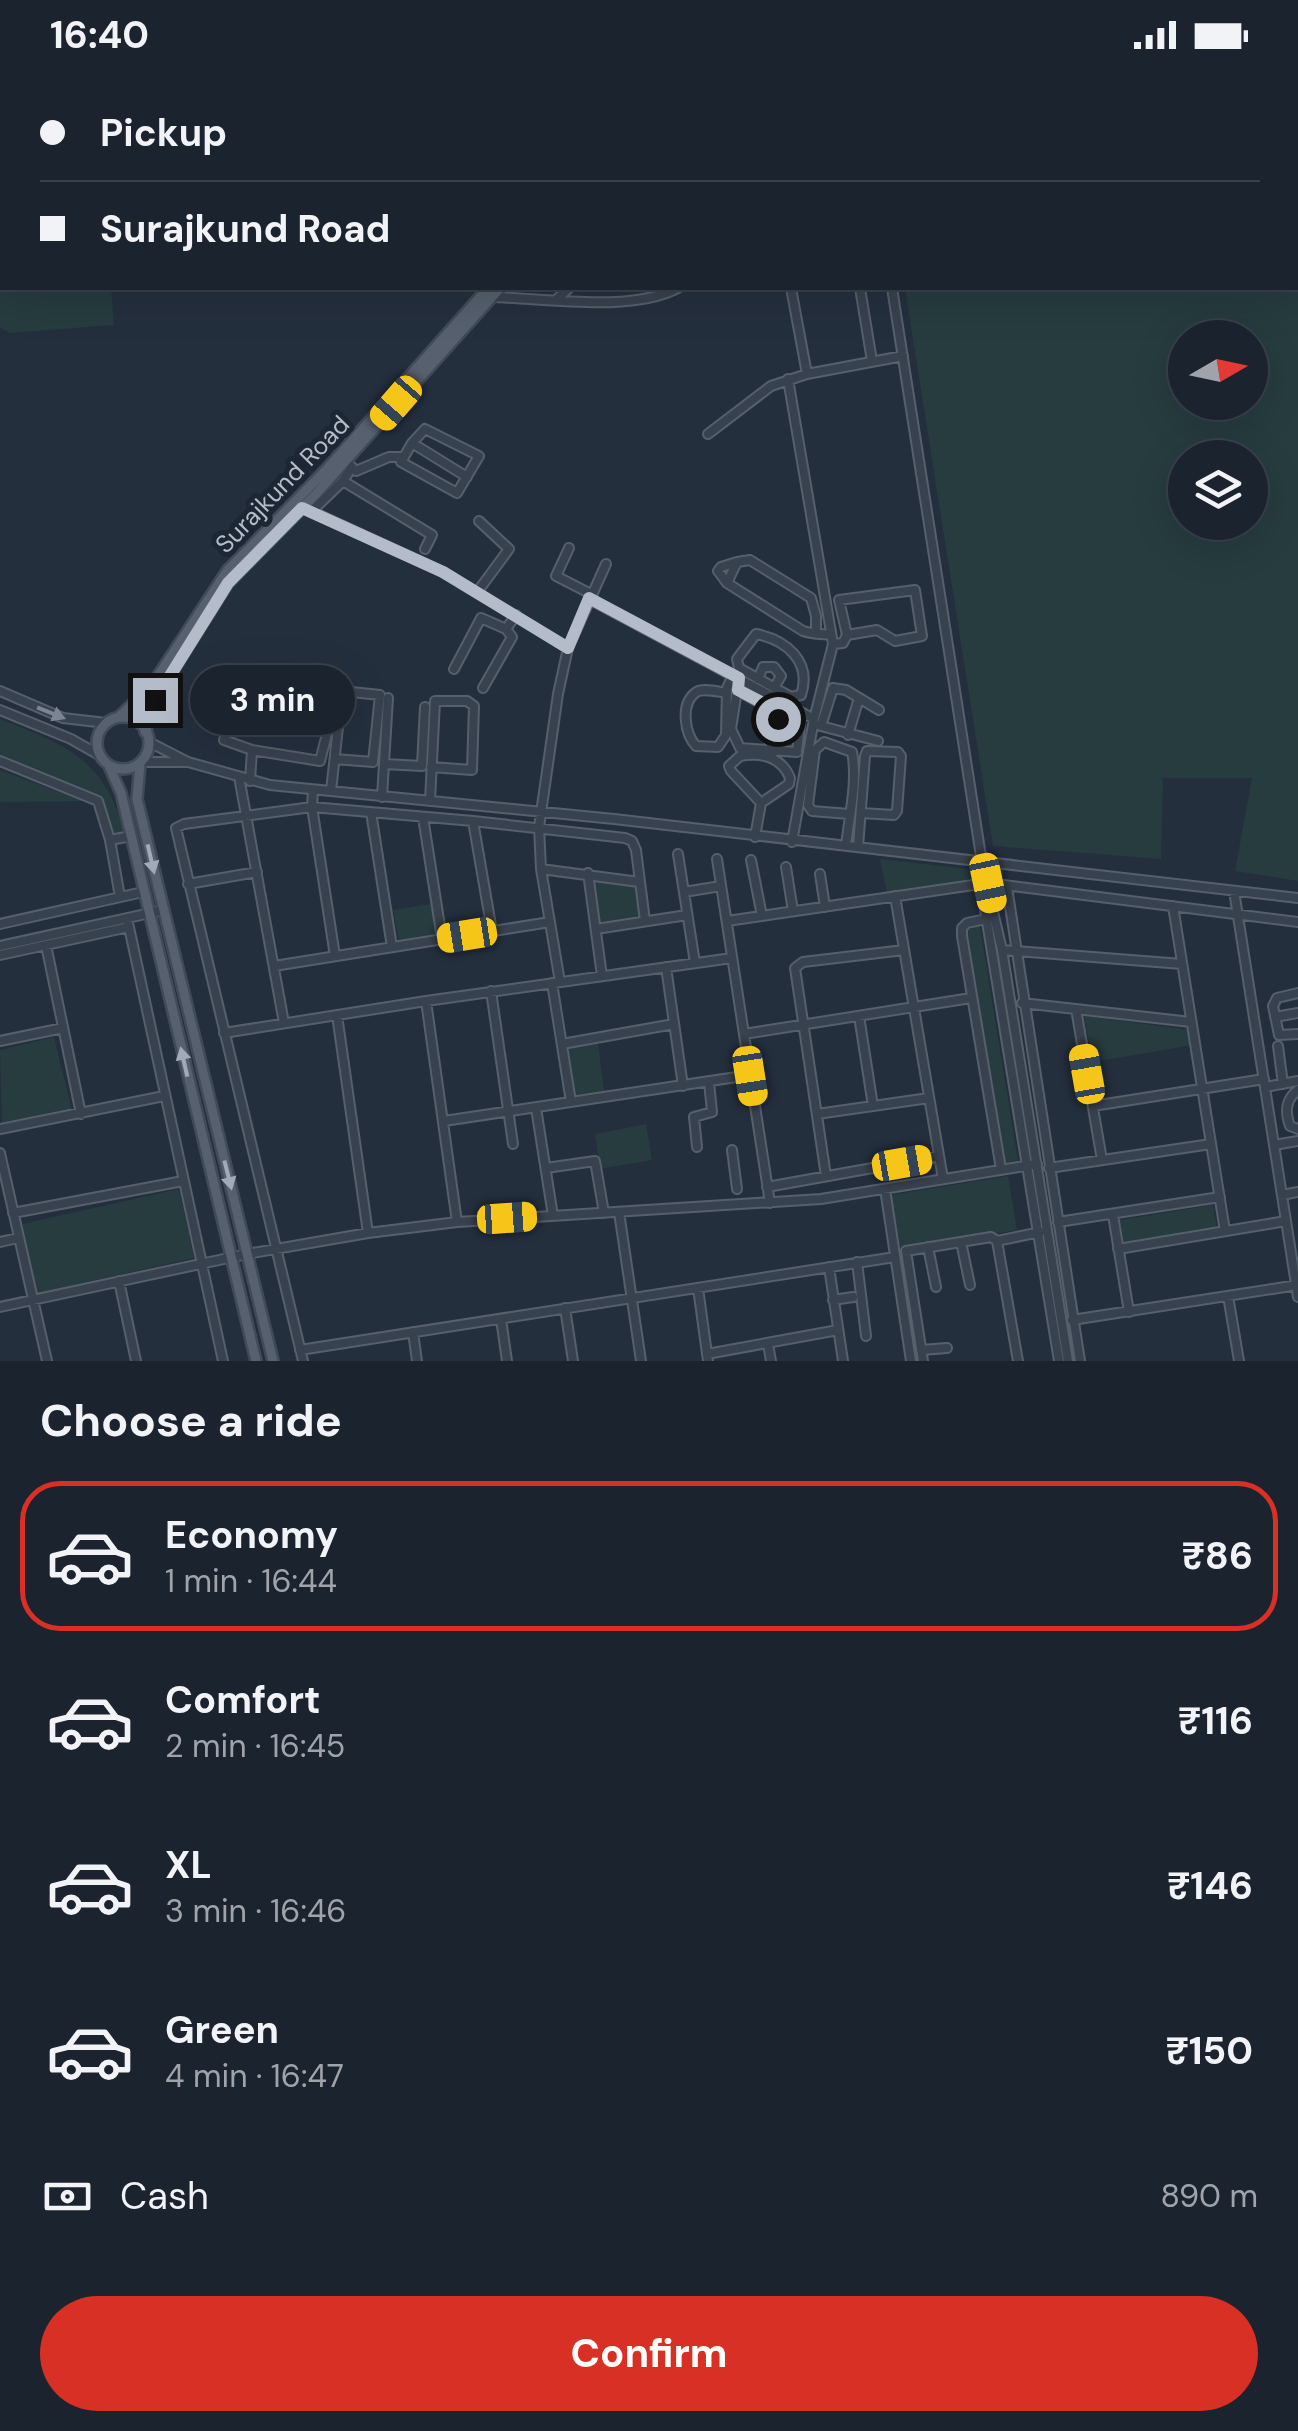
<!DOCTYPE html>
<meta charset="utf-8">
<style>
body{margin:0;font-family:"DM Sans",sans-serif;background:#282f3a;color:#f1f3f6;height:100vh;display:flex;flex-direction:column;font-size:38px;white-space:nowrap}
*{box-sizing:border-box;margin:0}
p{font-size:32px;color:#a0a4aa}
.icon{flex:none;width:55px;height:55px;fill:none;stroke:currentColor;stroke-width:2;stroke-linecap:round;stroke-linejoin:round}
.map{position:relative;height:1291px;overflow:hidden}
.side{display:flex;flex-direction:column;background:#1b232e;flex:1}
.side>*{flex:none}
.hud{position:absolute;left:0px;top:0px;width:1300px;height:220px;box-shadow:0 10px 40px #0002,0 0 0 2px #39404a;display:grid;align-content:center;height:220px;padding:0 40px;background:#1b232e}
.needle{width:65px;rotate:81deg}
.controls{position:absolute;left:1168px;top:250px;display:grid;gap:20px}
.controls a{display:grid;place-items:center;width:100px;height:100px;border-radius:50%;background:#1b232e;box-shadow:0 10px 40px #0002,0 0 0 2px #39404a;font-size:50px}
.end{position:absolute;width:45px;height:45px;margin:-22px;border:12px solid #b4bcc9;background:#111;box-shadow:0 0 0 5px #111}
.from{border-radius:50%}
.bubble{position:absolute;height:70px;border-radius:35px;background:#1b232e;box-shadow:0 10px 40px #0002,0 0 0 2px #39404a;font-size:32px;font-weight:700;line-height:70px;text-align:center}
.car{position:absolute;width:30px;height:60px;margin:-30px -15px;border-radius:12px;box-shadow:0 0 8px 2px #0007;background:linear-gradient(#f5c518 24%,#345 0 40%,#f5c518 0 76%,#345 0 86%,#f5c518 0)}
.hud b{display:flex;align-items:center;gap:35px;height:95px;font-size:38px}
.hud b+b{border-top:2px solid #39404a}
.hud i{width:25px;height:25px;background:#f1f3f6}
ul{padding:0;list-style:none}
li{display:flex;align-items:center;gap:30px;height:150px;margin:0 20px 15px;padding:0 20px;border:5px solid transparent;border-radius:40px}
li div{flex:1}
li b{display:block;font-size:38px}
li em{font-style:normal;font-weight:700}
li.selected{border-color:#d93025}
li>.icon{width:90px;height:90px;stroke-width:1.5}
h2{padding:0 40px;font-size:45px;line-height:120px}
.pay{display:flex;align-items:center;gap:25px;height:110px;padding:0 40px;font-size:38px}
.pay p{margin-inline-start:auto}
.button{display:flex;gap:20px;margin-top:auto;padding:20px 40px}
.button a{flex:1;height:115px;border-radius:60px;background:#d93025;color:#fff;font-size:40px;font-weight:700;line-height:115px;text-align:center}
.status{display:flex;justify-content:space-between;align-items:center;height:70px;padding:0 50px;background:#1b232e;direction:ltr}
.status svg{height:28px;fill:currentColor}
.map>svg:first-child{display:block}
.green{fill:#263c3f;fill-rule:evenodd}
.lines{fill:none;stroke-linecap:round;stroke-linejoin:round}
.minor-casing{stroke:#565f6c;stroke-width:12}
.major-casing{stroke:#414a57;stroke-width:14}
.minor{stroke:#38414e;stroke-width:8}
.major{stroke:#56606e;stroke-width:9}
.oneway{fill:#7c8592}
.oneway2{fill:#a1aab7}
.route{stroke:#b4bcc9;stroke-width:12}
.labels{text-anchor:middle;stroke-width:10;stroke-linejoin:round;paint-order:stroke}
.street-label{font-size:25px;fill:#b4bcc9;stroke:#1d2633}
</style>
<div class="status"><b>16:40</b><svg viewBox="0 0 49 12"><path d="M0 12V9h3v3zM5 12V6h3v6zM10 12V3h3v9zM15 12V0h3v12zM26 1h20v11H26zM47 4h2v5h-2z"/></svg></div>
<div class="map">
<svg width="1298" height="1291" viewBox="0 0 1298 1291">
<rect width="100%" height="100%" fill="#242f3e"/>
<!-- green -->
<path class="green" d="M0 0H139L2 2V218H111L114 255 10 263 0 257Z
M1298 83V811L1235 801 1252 708H1163L1161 789 993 776 905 218H1298ZM1185 268H1250V332H1185ZM1185 388H1250V452H1185Z
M0 649C67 675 104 689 125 763L110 766 101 728 0 686Z
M0 700 83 731 0 732Z
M880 789 969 799 972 812 887 823Z
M591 812 636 817 641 848 599 854Z
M431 834 437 866 399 872 393 840Z
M980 856 1018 1091 1001 1094 963 859Z
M1084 946 1190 960 1193 975 1093 992Z
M54 967 72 1040 2 1057 0 980Z
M598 974 604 1021 574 1025 568 978Z
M646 1054 652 1090 600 1099 595 1064Z
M1008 1106 1017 1160 901 1180 891 1125Z
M179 1119 194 1188 37 1223 22 1154Z
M1213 1135 1217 1157 1124 1172 1120 1150Z"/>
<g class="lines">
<defs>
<path id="minor" d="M857 0V2
M791 218 807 304
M860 218 872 291
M892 218 983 799 1002 880 1068 1291
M490 227C543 228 631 243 678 218
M556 230 569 218
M788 309 833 574 814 649 792 772
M708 364 771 316 807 304 903 286
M412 373 425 359 479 386 457 423 401 392 412 373 467 407
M345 391 356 401 389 387H404
M343 411 432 465 425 479
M302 437 443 502 568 578
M311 442 343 411 352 397
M569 478 556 506 591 524
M727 513 718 501 721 497 737 492
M478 521 509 479 479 451
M589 529 814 649
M816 563V546L811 528 750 490 737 492 727 513 803 561C812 564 822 564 831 565
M756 564C787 570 812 592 801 625L791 627 739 598 737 589Z
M833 574 843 573 847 565 877 560 895 571 922 566 915 520 839 530 847 565
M454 599 481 548 506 559
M758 609 763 597H774L781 606 774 618
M483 618 512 567 506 559 516 545
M309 619H329L328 660 320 691 252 680 224 670 240 627Z
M737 620 731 659 740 678 797 682 800 655 737 620 739 608
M0 621 63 648 106 653
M727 623C718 622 702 617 695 623 680 635 685 664 696 676L718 677 726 665 727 618 733 605
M0 640 71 669 99 685
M817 655 878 671
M821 656 833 618 846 620 879 640
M848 665 859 628
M149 672 188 692 270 715 614 749 1298 828
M774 682 766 662 776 654 780 642
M0 691 98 731 110 770 120 827
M143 692H188
M384 694 422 696 425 637
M239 707 284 953
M250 711 252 680
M313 720 312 737 335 886
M331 721 342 621 380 625 373 692 335 689
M382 727 388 628
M430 731 435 631H467L474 636 472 700 431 697
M371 742 392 877
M423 747 442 869
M473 751 492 861
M755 767 761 733 789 714 790 708C782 687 761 682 740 686L729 696 731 701 761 733
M110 770 131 766
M846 776C849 747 858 711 852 682L824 672 815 680 808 735 812 741 849 744
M858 777 865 686 867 681 898 682 901 686 897 741 894 745 861 743
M678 784 695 893
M717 789 770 1133
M751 790 762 846
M786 797 793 841
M541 799 639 812
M983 799 980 809 1059 1291
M588 803 602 906
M820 804 825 837
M988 813 1298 852
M188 814 257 802
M1007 817 1080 1291
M1234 821 1298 1227
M684 822 721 816
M895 826 943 1109
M1173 836 1225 1161
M127 848 223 1291
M986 849 967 853 962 858V866L1001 1099
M727 851 980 814
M0 854 143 822
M596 859 687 845
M46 875 81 1044
M0 876 164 840
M1002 880 1182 894
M0 885 129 857
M274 896 550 852
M666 897 683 1016
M560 912 541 799 539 757 558 624 568 578 606 494
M552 913 571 1032
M491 921 513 1074
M1298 923 1277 928 1273 936 1279 965 1298 964
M426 931 457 1152
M1022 933 1191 952
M1076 939 1102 1090
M337 945 368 1163
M859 946 873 1036
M1275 947 1298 943
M224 963 426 931 732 888
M744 964 971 928
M0 971 63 958
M562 974 674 954
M1278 976 1283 1014
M1265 1017 1298 1011
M1298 1020C1285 1030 1285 1042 1290 1056L1298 1059
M1093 1036 1264 1009
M536 1038 553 1146
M817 1044 929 1028
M444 1051 750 1005
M0 1059 164 1026
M1274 1075 1298 1071
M697 1077 694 1047 712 1042 709 1012
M732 1080 737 1119
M0 1083 47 1291
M546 1098 595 1091 604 1143
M1049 1098 1211 1074
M826 1106 795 898 803 892 904 880
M767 1117 939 1086
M885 1119 911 1291
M1282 1125 1298 1122
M619 1142 641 1291
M13 1143 183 1111
M1113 1145 1129 1242
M1058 1152 1220 1127
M997 1171 1018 1291
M0 1172 18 1168
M961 1172 970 1215
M928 1177 936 1217
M1118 1179 1286 1151
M857 1192 866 1266
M829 1197 843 1291
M119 1211 136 1291
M698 1218 708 1291
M1228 1226 1239 1291
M833 1230 853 1227
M0 1237 247 1184 368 1163 457 1152 821 1129 1037 1094
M565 1238 573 1291
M501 1249 507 1291
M1072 1250 1298 1215
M413 1262 417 1291
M768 1274 771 1291
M300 1280 895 1187
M921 1280 947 1278
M707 1284 838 1260
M303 1291 176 758 184 754 312 737 473 751 625 768 632 771 636 780 645 851
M923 1291 906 1181 991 1167 997 1171 1040 1162"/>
<path id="major" d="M720 2 723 0
M735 2 738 0
M119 647 152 615 227 501 326 400 488 218
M97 673a26 26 0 1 1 52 0a26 26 0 1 1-52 0Z
M145 662 159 622 228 513 317 423 500 218
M140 694 137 729 273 1291
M109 696 121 723 256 1291"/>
</defs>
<!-- minor casing -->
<use href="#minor" class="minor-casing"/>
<!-- major casing -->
<use href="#major" class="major-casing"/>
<!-- minor -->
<use href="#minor" class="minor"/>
<!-- major -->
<use href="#major" class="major"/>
</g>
<!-- one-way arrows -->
<defs><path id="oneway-solid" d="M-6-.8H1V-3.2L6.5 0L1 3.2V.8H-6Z" transform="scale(2.5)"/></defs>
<use class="oneway" href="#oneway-solid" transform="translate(51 643) rotate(22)"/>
<g class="oneway2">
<use href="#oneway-solid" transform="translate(151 789) rotate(77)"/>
<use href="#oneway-solid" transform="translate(184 992) rotate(-103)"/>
<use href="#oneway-solid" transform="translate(228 1105) rotate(76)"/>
</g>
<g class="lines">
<!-- route -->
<path class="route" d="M155 630 228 513 302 438 443 502 568 578 589 528 739 608 738 620 780 642 778 649"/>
</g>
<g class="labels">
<!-- street labels -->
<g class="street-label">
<text transform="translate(282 414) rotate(-46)" y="9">Surajkund Road</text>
</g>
</g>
</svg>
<div class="controls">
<a><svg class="needle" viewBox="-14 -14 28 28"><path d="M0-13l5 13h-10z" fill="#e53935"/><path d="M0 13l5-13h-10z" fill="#a0a4aa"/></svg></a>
<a><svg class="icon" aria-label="layers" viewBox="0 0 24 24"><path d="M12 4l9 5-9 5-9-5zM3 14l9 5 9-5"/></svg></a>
</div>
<i class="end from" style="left:778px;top:649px"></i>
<i class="end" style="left:155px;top:630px"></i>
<div class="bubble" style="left:190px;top:595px;width:165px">3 min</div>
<i class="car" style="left:396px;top:333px;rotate:221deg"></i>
<i class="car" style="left:988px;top:813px;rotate:168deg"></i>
<i class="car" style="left:467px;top:865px;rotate:261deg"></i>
<i class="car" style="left:1087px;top:1004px;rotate:350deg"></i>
<i class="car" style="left:750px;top:1006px;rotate:171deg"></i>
<i class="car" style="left:902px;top:1093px;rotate:80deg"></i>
<i class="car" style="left:507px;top:1148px;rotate:86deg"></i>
<div class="hud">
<b><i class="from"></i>Pickup</b>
<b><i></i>Surajkund Road</b>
</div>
</div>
<section class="side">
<h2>Choose a ride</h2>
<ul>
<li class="selected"><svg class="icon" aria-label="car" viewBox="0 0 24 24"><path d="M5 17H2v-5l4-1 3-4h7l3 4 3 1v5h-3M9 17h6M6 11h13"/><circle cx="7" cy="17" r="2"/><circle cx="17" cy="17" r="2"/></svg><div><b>Economy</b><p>1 min · 16:44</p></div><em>₹86</em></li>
<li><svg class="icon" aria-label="car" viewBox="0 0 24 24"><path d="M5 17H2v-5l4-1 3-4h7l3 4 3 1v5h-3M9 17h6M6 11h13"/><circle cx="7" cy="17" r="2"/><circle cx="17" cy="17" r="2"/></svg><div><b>Comfort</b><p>2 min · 16:45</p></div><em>₹116</em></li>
<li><svg class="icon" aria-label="car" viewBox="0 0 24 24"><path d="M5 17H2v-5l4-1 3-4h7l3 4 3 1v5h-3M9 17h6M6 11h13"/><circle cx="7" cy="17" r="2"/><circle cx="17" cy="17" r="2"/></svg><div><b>XL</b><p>3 min · 16:46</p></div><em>₹146</em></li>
<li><svg class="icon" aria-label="car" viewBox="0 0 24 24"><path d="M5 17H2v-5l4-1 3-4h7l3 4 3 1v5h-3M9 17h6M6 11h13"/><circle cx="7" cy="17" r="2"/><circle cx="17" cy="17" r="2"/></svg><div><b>Green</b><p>4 min · 16:47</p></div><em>₹150</em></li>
</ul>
<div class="pay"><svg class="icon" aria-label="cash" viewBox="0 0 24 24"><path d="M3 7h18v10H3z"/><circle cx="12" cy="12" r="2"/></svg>Cash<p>890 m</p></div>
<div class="button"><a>Confirm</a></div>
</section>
